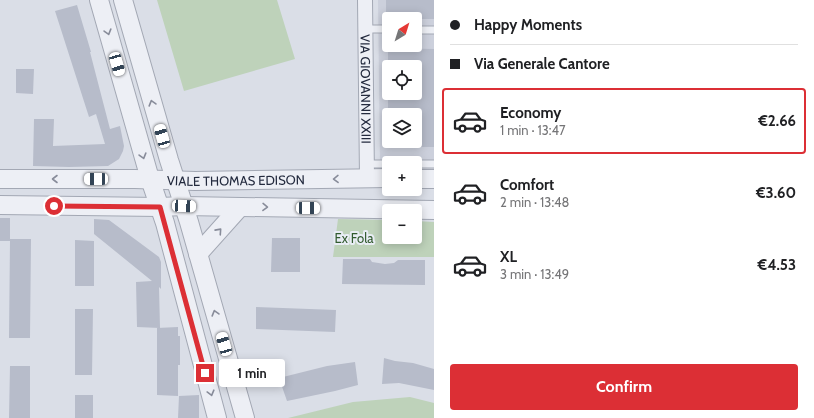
<!DOCTYPE html>
<meta charset="utf-8">
<style>
body{margin:0;font-family:Cabin,sans-serif;background:#f6f6f6;color:#202124;height:100vh;display:flex;flex-direction:column;font-size:15px;white-space:nowrap}
*{box-sizing:border-box;margin:0}
p{font-size:13px;color:#757577}
.icon{flex:none;width:22px;height:22px;fill:none;stroke:currentColor;stroke-width:2;stroke-linecap:round;stroke-linejoin:round}
.map{position:relative;flex:1;overflow:hidden}
.details{display:flex;flex-direction:column;background:#fff;width:380px}
.details>*{flex:none}
.top-card{display:grid;align-content:center;height:88px;padding:0 16px;background:#fff}
.needle{width:26px;rotate:38deg}
.fabs{position:absolute;left:382px;top:12px;display:grid;gap:8px}
.fabs a{display:grid;place-items:center;width:40px;height:40px;border-radius:4px;background:#fff;box-shadow:0 2px 10px #0003;font-size:20px}
.end{position:absolute;width:18px;height:18px;margin:-9px;border:5px solid #dc2f35;background:#fff;box-shadow:0 0 0 2px #fff}
.from{border-radius:50%}
.bubble{position:absolute;height:28px;border-radius:4px;background:#fff;box-shadow:0 2px 10px #0003;font-size:13px;font-weight:800;line-height:28px;text-align:center}
.car{position:absolute;width:12px;height:24px;margin:-12px -6px;border-radius:5px;box-shadow:0 0 3px 1px #0007;background:linear-gradient(#fff 24%,#345 0 40%,#fff 0 76%,#345 0 86%,#fff 0)}
.top-card b{display:flex;align-items:center;gap:14px;height:38px;font-size:15px}
.top-card b+b{border-top:1px solid #e0e0e0}
.top-card i{width:10px;height:10px;background:#202124}
ul{padding:0;list-style:none}
li{display:flex;align-items:center;gap:12px;height:66px;margin:0 8px 6px;padding:0 8px;border:2px solid transparent;border-radius:4px}
li div{flex:1}
li b{display:block;font-size:15px}
li em{font-style:normal;font-weight:800}
li.active{border-color:#dc2f35}
li>.icon{width:36px;height:36px;stroke-width:1.5}
.action{display:flex;gap:8px;margin-top:auto;padding:8px 16px}
.action a{flex:1;height:46px;border-radius:4px;background:#dc2f35;color:#fff;font-size:16px;font-weight:800;line-height:46px;text-align:center}
main{display:flex;flex:1;min-height:0}
.map>svg:first-child{display:block}
.built{fill:#ccd0dc;fill-rule:evenodd}
.green{fill:#bed2ba}
.building{fill:#b7bcca}
.lines{fill:none;stroke-linecap:round;stroke-linejoin:round}
.service-casing{stroke:#a3a8b4;stroke-width:9}
.minor-casing{stroke:#a3a8b4;stroke-width:16}
.tertiary-casing{stroke:#a3a8b4;stroke-width:20}
.service{stroke:#edeff5;stroke-width:7}
.minor{stroke:#edeff5;stroke-width:14}
.tertiary{stroke:#edeff5;stroke-width:18}
.oneway{stroke:#888c9a}
.route{stroke:#dc2f35;stroke-width:5}
.labels{text-anchor:middle;stroke-width:4;stroke-linejoin:round;paint-order:stroke}
.street-label{font-size:13px;fill:#232a3e;stroke:#e9edf5}
.park-label{font-size:13px;fill:#325b2f;stroke:#e9edf5}
</style>
<main>
<div class="map">
<svg width="434" height="418" viewBox="0 0 434 418">
<rect width="100%" height="100%" fill="#dadee7"/>
<!-- built -->
<path class="built" d="M378 0H434V163L380 162ZM389 19H415V45H389ZM389 67H415V93H389ZM389 115H415V141H389Z"/>
<!-- green -->
<path class="green" d="M157 0H277L295 59 184 91Z
M338 219 389 220V237H415V221L434 222V257H333Z
M410 397 434 403V418H288L353 402Z"/>
<!-- building -->
<path class="building" d="M386 0H434V19H386Z
M77 5 91 52H90L110 129 120 126 124 146 123 151 119 159 108 166 69 167 33 166 34 119H54L53 146 105 144 96 114 89 117 55 11Z
M388 48 434 49V147H415V115H388V93H415V67H388Z
M16 69H34L33 94 16 93Z
M0 218H10V239H31L30 338H9L10 241H0Z
M94 219 109 220 159 257 161 262V289L159 287 160 328 137 327 136 282 152 281 94 234Z
M272 238H300V272H271Z
M75 240 94 241V286H75Z
M343 259H370L372 262 385 264 394 263 398 260H425V285L342 284Z
M256 307 336 310 335 332 256 329Z
M75 309H93L92 375H75Z
M178 327V336H180V365H178V396L157 395V328Z
M384 358 395 361 413 363 434 369V390L399 383 382 384Z
M355 362 358 385 335 391 287 401 279 378 327 366Z
M10 366H30V418H9Z
M75 395H93V418H75Z
M199 395V418H178L179 396Z"/>
<g class="lines">
<defs>
<path id="service" d="M366 29H389
M415 30H434
M367 164H389
M415 164H434"/>
<g id="minor">
<path id="s1" d="M365 0 367 178"/>
</g>
<g id="tertiary">
<path d="M99 0 150 179 165 223 217 418"/>
<path d="M123 0 169 160 189 222 245 418"/>
<path id="s2" d="M0 179H135L195 181 389 178"/>
<path d="M415 179H434"/>
<path d="M0 205 160 207 184 206 434 210"/>
<path d="M198 254 240 207"/>
</g>
</defs>
<!-- service casing -->
<use href="#service" class="service-casing"/>
<!-- minor casing -->
<use href="#minor" class="minor-casing"/>
<!-- tertiary casing -->
<use href="#tertiary" class="tertiary-casing"/>
<!-- service -->
<use href="#service" class="service"/>
<!-- minor -->
<use href="#minor" class="minor"/>
<!-- tertiary -->
<use href="#tertiary" class="tertiary"/>
</g>
<!-- one-way arrows -->
<defs><path id="oneway-chevron" d="M-2-3.5L2.5 0L-2 3.5" fill="none" stroke-width="1.6" stroke-linecap="round" stroke-linejoin="round"/></defs>
<g class="oneway">
<use href="#oneway-chevron" transform="translate(108 32) rotate(74)"/>
<use href="#oneway-chevron" transform="translate(152 103) rotate(-106)"/>
<use href="#oneway-chevron" transform="translate(143 156) rotate(74)"/>
<use href="#oneway-chevron" transform="translate(55 179) rotate(-180)"/>
<use href="#oneway-chevron" transform="translate(336 179) rotate(179)"/>
<use href="#oneway-chevron" transform="translate(265 207) rotate(1)"/>
<use href="#oneway-chevron" transform="translate(219 231) rotate(-48)"/>
<use href="#oneway-chevron" transform="translate(215 313) rotate(-106)"/>
<use href="#oneway-chevron" transform="translate(211 393) rotate(75)"/>
</g>
<g class="lines">
<!-- route -->
<path class="route" d="M54 206 160 207 205 373"/>
</g>
<g class="labels">
<!-- street labels -->
<g class="street-label">
<text dy="5" stroke="none"><textPath href="#s1" startOffset="89">VIA GIOVANNI XXIII</textPath></text>
<text dy="5" stroke="none"><textPath href="#s2" startOffset="236">VIALE THOMAS EDISON</textPath></text>
</g>
<!-- park labels -->
<g class="park-label">
<text x="354" y="243">Ex Fola</text>
</g>
</g>
</svg>
<div class="fabs">
<a><svg class="needle" viewBox="-14 -14 28 28"><path d="M0-13l5 13h-10z" fill="#e53935"/><path d="M0 13l5-13h-10z" fill="#757577"/></svg></a>
<a><svg class="icon" aria-label="locate" viewBox="0 0 24 24"><circle cx="12" cy="12" r="6"/><path d="M12 2v4M12 18v4M2 12h4M18 12h4"/></svg></a>
<a><svg class="icon" aria-label="layers" viewBox="0 0 24 24"><path d="M12 4l9 5-9 5-9-5zM3 14l9 5 9-5"/></svg></a>
<a>+</a>
<a>−</a>
</div>
<i class="end from" style="left:54px;top:206px"></i>
<i class="end" style="left:205px;top:373px"></i>
<div class="bubble" style="left:219px;top:359px;width:66px">1 min</div>
<i class="car" style="left:117px;top:64px;rotate:164deg"></i>
<i class="car" style="left:162px;top:136px;rotate:344deg"></i>
<i class="car" style="left:96px;top:179px;rotate:270deg"></i>
<i class="car" style="left:184px;top:206px;rotate:93deg"></i>
<i class="car" style="left:308px;top:208px;rotate:91deg"></i>
<i class="car" style="left:224px;top:344px;rotate:344deg"></i>
</div>
<section class="details">
<div class="top-card">
<b><i class="from"></i>Happy Moments</b>
<b><i></i>Via Generale Cantore</b>
</div>
<ul>
<li class="active"><svg class="icon" aria-label="car" viewBox="0 0 24 24"><path d="M5 17H2v-5l4-1 3-4h7l3 4 3 1v5h-3M9 17h6M6 11h13"/><circle cx="7" cy="17" r="2"/><circle cx="17" cy="17" r="2"/></svg><div><b>Economy</b><p>1 min · 13:47</p></div><em>€2.66</em></li>
<li><svg class="icon" aria-label="car" viewBox="0 0 24 24"><path d="M5 17H2v-5l4-1 3-4h7l3 4 3 1v5h-3M9 17h6M6 11h13"/><circle cx="7" cy="17" r="2"/><circle cx="17" cy="17" r="2"/></svg><div><b>Comfort</b><p>2 min · 13:48</p></div><em>€3.60</em></li>
<li><svg class="icon" aria-label="car" viewBox="0 0 24 24"><path d="M5 17H2v-5l4-1 3-4h7l3 4 3 1v5h-3M9 17h6M6 11h13"/><circle cx="7" cy="17" r="2"/><circle cx="17" cy="17" r="2"/></svg><div><b>XL</b><p>3 min · 13:49</p></div><em>€4.53</em></li>
</ul>
<div class="action"><a>Confirm</a></div>
</section>
</main>
